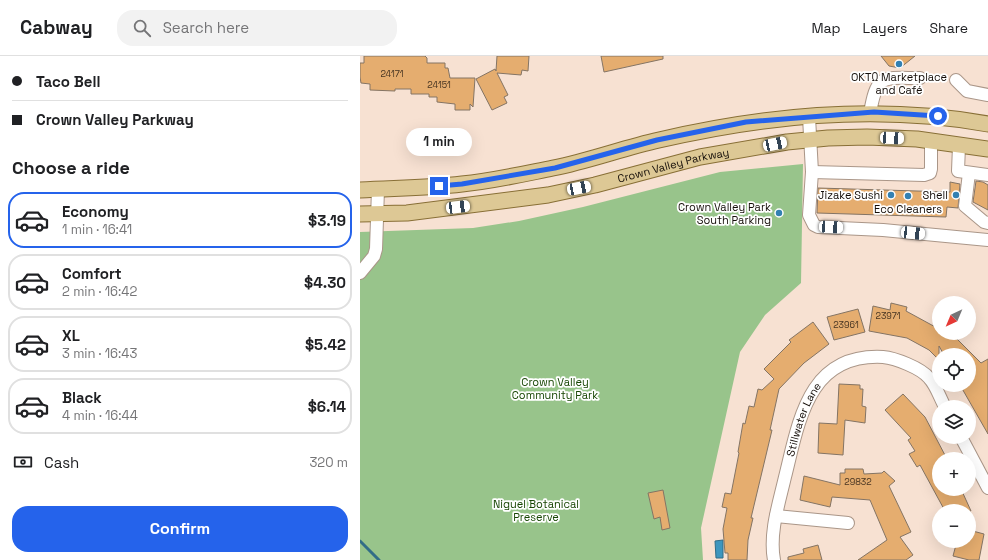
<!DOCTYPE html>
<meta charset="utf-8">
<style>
body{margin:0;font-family:"Space Grotesk",sans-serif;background:#f2f2f2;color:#202124;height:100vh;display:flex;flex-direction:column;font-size:15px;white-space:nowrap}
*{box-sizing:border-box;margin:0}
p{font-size:13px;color:#757577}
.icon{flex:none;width:22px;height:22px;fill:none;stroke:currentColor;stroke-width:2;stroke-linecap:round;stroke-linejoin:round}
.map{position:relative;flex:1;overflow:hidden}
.drawer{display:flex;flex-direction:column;background:#fff;width:360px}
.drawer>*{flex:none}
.top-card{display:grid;align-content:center;height:88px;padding:0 12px;background:#fff}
.needle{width:26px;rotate:224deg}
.controls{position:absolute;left:572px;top:240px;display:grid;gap:8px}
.controls a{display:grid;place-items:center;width:44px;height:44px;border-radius:50%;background:#fff;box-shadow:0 4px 16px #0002;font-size:20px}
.end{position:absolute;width:18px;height:18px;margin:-9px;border:5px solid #2563eb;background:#fff;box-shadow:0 0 0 2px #fff}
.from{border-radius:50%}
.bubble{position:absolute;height:28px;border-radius:14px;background:#fff;box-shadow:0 4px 16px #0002;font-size:13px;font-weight:600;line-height:28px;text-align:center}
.car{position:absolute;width:12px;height:24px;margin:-12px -6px;border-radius:5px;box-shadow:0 0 3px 1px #0007;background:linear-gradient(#fff 24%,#345 0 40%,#fff 0 76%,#345 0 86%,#fff 0)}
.top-card b{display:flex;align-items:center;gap:14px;height:38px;font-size:15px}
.top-card b+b{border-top:1px solid #e0e0e0}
.top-card i{width:10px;height:10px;background:#202124}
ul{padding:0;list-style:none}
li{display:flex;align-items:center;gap:12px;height:56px;margin:0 8px 6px;padding:0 4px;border:2px solid #e0e0e0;border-radius:16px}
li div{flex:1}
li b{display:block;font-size:15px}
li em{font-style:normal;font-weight:600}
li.current{border-color:#2563eb}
li>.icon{width:36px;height:36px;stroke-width:1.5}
h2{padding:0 12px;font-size:18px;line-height:48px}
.pay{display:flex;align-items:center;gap:10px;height:44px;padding:0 12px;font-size:15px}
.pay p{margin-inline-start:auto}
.action{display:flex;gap:8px;margin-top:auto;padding:8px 12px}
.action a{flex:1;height:46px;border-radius:16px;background:#2563eb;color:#fff;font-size:16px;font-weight:600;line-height:46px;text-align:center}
header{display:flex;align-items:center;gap:24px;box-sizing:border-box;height:56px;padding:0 20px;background:#fff;border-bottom:1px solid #e0e0e0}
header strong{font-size:19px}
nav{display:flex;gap:22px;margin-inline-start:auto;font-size:14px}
.search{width:280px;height:36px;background:#f2f2f2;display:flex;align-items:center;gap:10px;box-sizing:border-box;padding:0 14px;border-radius:16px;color:#757577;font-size:15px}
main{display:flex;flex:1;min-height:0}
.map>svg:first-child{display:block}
.green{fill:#98c48b}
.water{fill:#3e96be;stroke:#316d87}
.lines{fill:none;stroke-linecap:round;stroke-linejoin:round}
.stream{stroke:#316d87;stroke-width:3}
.building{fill:#e5ad6f;stroke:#847464}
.minor-casing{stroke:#aa9688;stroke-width:14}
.major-casing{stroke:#886f36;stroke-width:17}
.minor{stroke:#fff;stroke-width:12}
.major{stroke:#ddc895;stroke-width:15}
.route{stroke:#2563eb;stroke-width:5}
.poi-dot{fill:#3280b2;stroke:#fff;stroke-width:1.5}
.labels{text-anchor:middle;stroke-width:3.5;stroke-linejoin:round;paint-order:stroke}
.number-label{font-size:9px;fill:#483522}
.poi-label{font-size:11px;fill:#140d08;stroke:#fff;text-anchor:end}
.street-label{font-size:11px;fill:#140d08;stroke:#fff}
.park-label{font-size:11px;fill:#174603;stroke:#fff}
</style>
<header>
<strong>Cabway</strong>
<div class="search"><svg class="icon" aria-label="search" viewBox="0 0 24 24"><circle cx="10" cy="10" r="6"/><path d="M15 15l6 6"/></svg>Search here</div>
<nav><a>Map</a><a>Layers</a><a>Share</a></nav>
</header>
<main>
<section class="drawer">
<div class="top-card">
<b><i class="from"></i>Taco Bell</b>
<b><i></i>Crown Valley Parkway</b>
</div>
<h2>Choose a ride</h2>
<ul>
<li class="current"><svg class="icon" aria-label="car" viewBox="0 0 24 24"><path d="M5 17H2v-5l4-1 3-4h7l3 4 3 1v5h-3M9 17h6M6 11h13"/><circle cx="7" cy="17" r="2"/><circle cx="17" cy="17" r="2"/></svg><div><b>Economy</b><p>1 min · 16:41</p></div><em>$3.19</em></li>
<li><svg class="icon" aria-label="car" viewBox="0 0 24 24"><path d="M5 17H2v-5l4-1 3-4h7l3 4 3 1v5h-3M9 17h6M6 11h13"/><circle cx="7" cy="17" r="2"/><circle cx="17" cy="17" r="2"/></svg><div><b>Comfort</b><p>2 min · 16:42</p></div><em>$4.30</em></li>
<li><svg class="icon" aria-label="car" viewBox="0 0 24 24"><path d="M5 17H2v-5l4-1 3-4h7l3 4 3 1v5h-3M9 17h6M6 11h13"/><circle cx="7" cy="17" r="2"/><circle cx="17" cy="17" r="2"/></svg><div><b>XL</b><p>3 min · 16:43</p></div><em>$5.42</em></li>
<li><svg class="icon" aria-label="car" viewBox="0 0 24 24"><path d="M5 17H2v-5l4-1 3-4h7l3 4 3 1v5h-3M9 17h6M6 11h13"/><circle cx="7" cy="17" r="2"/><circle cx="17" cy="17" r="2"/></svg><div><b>Black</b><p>4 min · 16:44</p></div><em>$6.14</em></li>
</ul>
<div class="pay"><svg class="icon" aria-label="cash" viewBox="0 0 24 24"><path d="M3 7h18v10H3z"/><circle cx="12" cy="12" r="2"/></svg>Cash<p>320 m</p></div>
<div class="action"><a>Confirm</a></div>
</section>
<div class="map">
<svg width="628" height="504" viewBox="0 0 628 504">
<rect width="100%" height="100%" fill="#f7e1d2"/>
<!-- green -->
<path class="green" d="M443 108 441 227 405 259 380 296 341 472 343 504H0V176L113 172 159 165 223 151 360 116Z"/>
<!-- water -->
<path class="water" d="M363 484V502H356L355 485Z"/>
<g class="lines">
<!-- stream -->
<path class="stream" d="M0 485 19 504"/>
</g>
<!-- building -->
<path class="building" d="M4 0H65L67 2V7H85V12H88L90 22H115L113 51 110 48V54H95V48L77 46V41H69V38H51V33H35V35L10 34V28L1 27 0 21V7H4Z
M137 0H169L168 15 162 14 161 19 137 17 148 39 144 41 147 47 132 54 116 23 135 13 136 15Z
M241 0H303V3L244 16Z
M521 0H555L540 12 529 10Z
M616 125 623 126 628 129V154L613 146Z
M590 126 600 128 598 152 587 151 586 161 457 157 458 132 590 136Z
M531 247 547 251 546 255 579 273V277H591L621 307 628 303V378L600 329H609V299H584L579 290V304L569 294 547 282 509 275 513 250 530 254Z
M498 253 505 276 474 284 467 261Z
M453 266 469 288 444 307 419 333 410 374H412L391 462H393L388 484 387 504H368V497H365L363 473 367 452 362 451 365 437 371 438 379 397 378 396 383 367 385 368 389 350 394 351 398 333 402 334 414 323 404 313 431 286 429 284Z
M479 328 500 329V333H503L502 350 506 351 505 367 485 364 483 399 458 397 459 367 477 368Z
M543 338 565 361 587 403H579V433H601L611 455H585L560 409 557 411 549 398 555 395 548 384 551 382 525 354Z
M485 413H503L504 418 522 417 524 415 535 425 529 430 551 476 540 481 553 499 546 504H498L527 484 510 444 472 441 470 451 440 444 444 420 480 429V417H485Z
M303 434 310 472 302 474 300 461 294 463 288 437Z
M609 474 624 478 619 504H609L593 500 597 485H609Z
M458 489 462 504H428V501L444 497 443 493Z"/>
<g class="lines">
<defs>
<g id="minor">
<path d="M596 24 607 35 628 39"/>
<path d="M510 57C517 17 522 22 560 22"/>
<path d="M449 61 452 116 449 159 454 169 458 171 523 174 628 184"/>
<path d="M599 90 598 115 628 119"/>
<path d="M452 116 564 119 570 117 571 113V86"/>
<path d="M609 117 605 150 624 166 628 167"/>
<path d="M0 217 14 200 16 193 18 133"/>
<path d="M601 381 628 432"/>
<path d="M416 460 488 467"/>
<path id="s1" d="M414 504C409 477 419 447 425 421 439 365 448 297 523 301 535 302 561 312 569 322 576 329 580 342 585 351"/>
</g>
<g id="major">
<path d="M0 134C34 132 68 132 102 128 133 125 163 118 193 112 229 105 263 92 299 84 406 59 518 48 628 68"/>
<path id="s2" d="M0 158 47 157 188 139 235 129 340 101 427 86 468 82 507 81 557 83 628 93"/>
</g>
</defs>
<!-- minor casing -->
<use href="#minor" class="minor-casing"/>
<!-- major casing -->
<use href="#major" class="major-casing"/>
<!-- minor -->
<use href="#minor" class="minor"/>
<!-- major -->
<use href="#major" class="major"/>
</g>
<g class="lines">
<!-- route -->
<path class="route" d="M79 130 102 128 195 112 297 84 386 66 514 56 578 60"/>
</g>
<!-- markers -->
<g class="poi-dot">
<circle cx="539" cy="8" r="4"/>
<circle cx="531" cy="139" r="4"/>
<circle cx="596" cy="139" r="4"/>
<circle cx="548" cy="140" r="4"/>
<circle cx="419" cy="157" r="4"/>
</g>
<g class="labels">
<!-- number labels -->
<g class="number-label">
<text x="32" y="21">24171</text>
<text x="79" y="32">24151</text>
<text x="528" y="263">23971</text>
<text x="486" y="272">23961</text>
<text x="498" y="429">29832</text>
</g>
<!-- poi labels -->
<g class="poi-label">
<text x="539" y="25" text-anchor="middle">OKTΩ Marketplace<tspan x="539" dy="13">and Café</tspan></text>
<text x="523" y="143">Jizake Sushi</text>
<text x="588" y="143">Shell</text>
<text x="411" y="155">Crown Valley Park<tspan x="411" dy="13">South Parking</tspan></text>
<text x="548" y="157" text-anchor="middle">Eco Cleaners</text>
</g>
<!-- street labels -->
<g class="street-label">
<text dy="4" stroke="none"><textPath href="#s2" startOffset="318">Crown Valley Parkway</textPath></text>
<text dy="4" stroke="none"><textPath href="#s1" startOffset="145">Stillwater Lane</textPath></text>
</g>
<!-- park labels -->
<g class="park-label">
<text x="195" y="330">Crown Valley<tspan x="195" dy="13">Community Park</tspan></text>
<text x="176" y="452">Niguel Botanical<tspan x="176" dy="13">Preserve</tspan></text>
</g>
</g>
</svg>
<div class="controls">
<a><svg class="needle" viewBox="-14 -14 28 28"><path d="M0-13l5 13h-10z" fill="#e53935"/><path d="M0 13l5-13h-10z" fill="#757577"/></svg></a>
<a><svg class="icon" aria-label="locate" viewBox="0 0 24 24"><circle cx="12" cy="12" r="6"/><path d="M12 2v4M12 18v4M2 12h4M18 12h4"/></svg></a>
<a><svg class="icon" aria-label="layers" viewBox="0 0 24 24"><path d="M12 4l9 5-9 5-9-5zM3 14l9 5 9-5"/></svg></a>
<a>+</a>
<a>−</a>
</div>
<i class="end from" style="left:578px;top:60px"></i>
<i class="end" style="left:79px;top:130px"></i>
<div class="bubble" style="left:46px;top:72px;width:66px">1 min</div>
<i class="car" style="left:532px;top:82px;rotate:93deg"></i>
<i class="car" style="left:415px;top:88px;rotate:78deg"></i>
<i class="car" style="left:219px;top:132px;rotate:79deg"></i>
<i class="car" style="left:98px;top:151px;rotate:83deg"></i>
<i class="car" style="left:471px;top:171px;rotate:93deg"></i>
<i class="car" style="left:553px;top:177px;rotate:96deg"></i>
</div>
</main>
